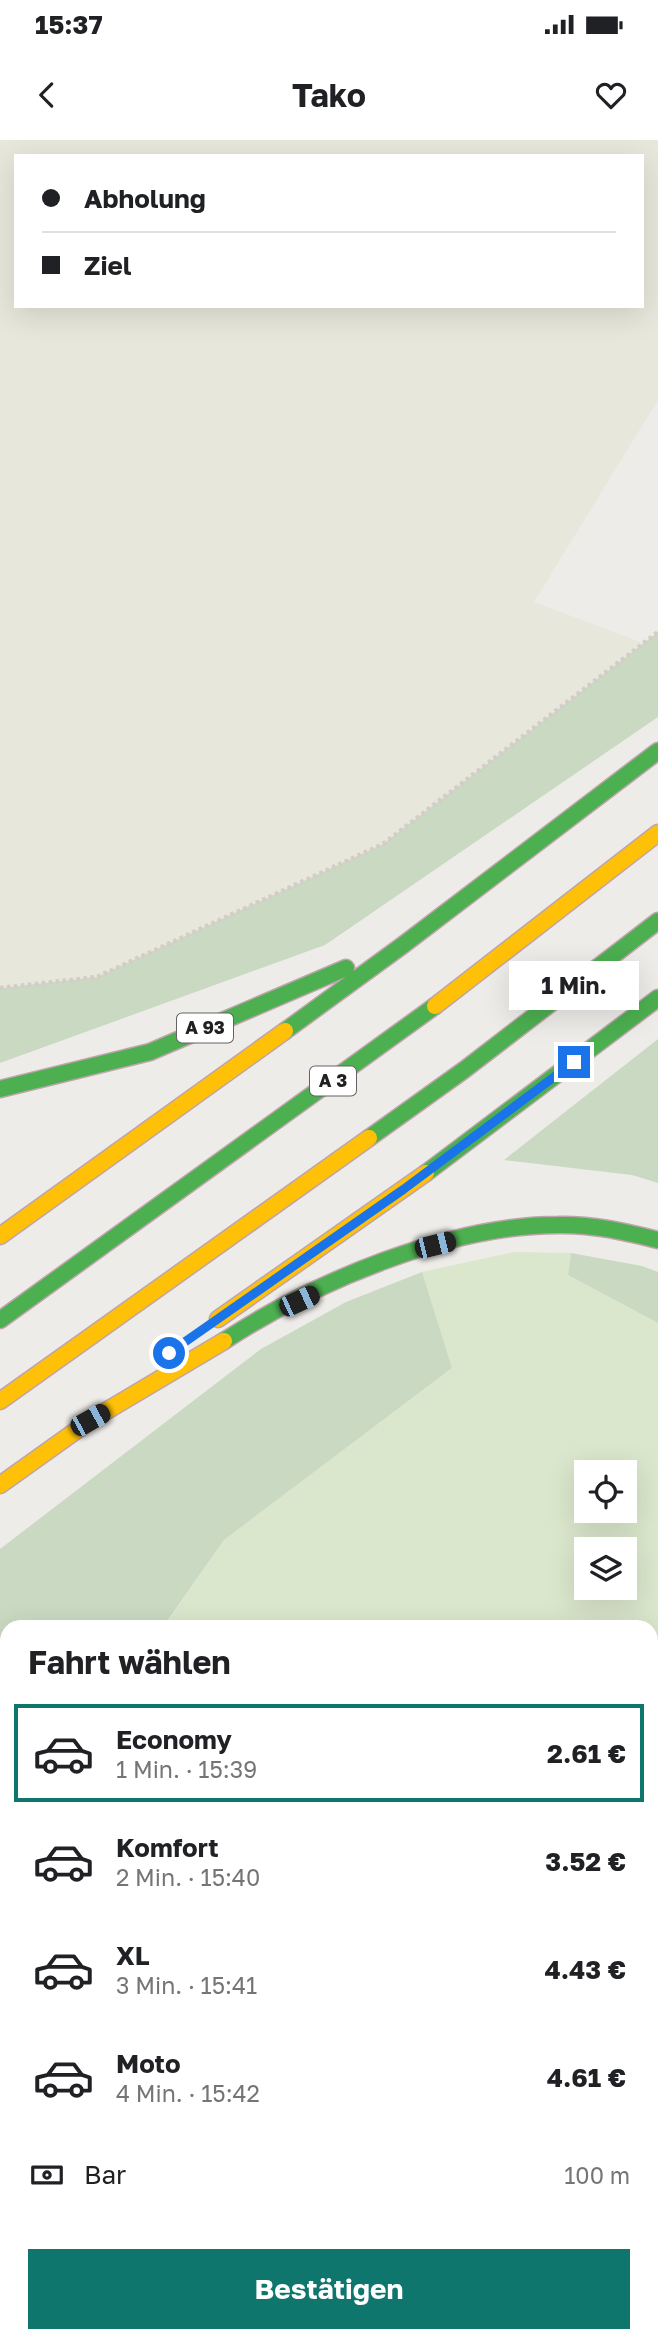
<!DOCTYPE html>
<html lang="de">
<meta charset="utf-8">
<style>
body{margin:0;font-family:"Golos Text",sans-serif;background:#f2f2f2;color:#202124;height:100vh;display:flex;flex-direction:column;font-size:26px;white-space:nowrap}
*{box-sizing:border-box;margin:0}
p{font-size:23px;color:#757577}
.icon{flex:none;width:38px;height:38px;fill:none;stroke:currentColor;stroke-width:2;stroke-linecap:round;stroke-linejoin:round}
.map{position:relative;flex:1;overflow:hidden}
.side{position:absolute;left:0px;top:1480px;width:658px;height:723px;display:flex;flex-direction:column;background:#fff;border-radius:21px 21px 0 0;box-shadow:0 7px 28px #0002}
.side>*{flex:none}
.top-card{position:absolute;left:14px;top:14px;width:630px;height:154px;border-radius:0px;box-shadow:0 7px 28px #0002;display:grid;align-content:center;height:154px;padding:0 28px;background:#fff}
.controls{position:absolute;left:574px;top:1320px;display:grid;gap:14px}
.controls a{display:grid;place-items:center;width:63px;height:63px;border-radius:0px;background:#fff;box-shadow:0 7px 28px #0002;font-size:35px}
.end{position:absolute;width:32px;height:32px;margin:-16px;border:9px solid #1a73e8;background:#fff;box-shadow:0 0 0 4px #fff}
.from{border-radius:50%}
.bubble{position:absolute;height:49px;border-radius:0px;background:#fff;box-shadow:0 7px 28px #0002;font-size:23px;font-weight:700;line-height:49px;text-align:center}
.car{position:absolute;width:21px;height:42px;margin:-21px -10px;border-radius:9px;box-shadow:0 0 5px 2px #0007;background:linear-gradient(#222 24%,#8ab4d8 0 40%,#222 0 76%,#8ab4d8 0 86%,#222 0)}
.top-card b{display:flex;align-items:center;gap:24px;height:66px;font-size:26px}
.top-card b+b{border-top:2px solid #e0e0e0}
.top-card i{width:18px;height:18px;background:#202124}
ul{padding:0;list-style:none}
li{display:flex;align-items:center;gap:21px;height:98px;margin:0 14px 10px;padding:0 14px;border:4px solid transparent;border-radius:0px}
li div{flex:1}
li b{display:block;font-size:26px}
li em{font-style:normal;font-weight:700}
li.selected{border-color:#0f766e}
li>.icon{width:63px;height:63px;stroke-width:1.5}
h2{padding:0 28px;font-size:32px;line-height:84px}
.pay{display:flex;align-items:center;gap:18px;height:77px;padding:0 28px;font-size:26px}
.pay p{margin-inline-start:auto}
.primary-button{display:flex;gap:14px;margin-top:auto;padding:14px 28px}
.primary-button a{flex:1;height:80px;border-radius:0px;background:#0f766e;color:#fff;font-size:28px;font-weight:700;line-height:80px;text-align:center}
.status{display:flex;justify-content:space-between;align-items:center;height:49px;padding:0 35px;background:#fff;direction:ltr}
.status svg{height:19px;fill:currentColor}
header{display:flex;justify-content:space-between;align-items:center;height:91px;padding:0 28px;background:#fff;font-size:32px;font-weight:700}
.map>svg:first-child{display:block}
.farmland{fill:#e7e7db;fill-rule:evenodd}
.grass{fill:#dae7cc;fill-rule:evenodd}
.forest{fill:#cad9c2}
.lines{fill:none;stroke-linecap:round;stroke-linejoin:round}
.fast-casing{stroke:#bfa4ab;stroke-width:19}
.slow-casing{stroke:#bfa4ab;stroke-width:19}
.path{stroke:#d5cbc9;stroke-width:4.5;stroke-dasharray:3.5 3.5;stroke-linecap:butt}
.fast{stroke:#4caf50;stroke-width:16}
.slow{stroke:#ffc107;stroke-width:16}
.route{stroke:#1a73e8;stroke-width:9}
.labels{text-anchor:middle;stroke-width:5;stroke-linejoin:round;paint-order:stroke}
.shield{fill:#fff;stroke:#636363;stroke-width:2}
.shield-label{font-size:18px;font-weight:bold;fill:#202020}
</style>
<div class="status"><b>15:37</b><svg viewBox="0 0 49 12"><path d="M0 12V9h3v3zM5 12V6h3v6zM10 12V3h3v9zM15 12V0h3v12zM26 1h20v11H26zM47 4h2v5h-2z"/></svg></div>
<header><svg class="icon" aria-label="back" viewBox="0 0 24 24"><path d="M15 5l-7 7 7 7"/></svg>Tako<svg class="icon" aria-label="heart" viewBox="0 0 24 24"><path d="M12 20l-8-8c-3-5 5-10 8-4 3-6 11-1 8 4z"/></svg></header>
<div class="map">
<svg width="658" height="2203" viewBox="0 0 658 2203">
<rect width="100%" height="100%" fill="#eeece9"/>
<!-- farmland -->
<path class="farmland" d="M0 0H658V260L534 462 643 503 383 704 97 837 0 848ZM16 16H642V166H16Z"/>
<!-- grass -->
<path class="grass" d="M514 1112 571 1113 568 1135 658 1183V1617L651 1622V1488H163L224 1400 452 1228 422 1132ZM586 1332H625V1370H586ZM586 1409H625V1447H586Z
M7 1580V1796H0V1583Z
M0 2020H7V2196H165L160 2203H0Z
M658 2046V2203H358L362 2196H651V2047Z"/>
<!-- forest -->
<path class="forest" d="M658 492V577L325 805 0 923V848L97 837 383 704Z
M658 899V1043L632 1035 504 1020Z
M571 1113 642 1126 658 1132V1183L568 1135Z
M422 1132 452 1228 224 1400 163 1487 7 1488V1580L0 1583V1409L261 1209 346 1162Z
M658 1740V1806L651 1808V1744Z"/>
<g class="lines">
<defs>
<path id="fast" d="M285 891 403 805 658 611
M0 949 150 912 346 828
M369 998 464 930 658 781
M426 1033 658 858
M0 1180 435 866
M224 1201C314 1142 449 1085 558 1085 593 1084 625 1092 658 1100
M0 1827H7
M651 1879 658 1878
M0 1895H7
M651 1987 658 1985
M217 2203 223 2196"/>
<path id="slow" d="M435 866 658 693
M0 1096 285 891
M218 1179 426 1033
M0 1261 369 998
M0 1345 91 1280 224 1201
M651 1700 658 1697
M651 1946 658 1945
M0 1960H7"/>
</defs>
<!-- fast casing -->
<use href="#fast" class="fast-casing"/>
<!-- slow casing -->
<use href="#slow" class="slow-casing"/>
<!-- path -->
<path class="path" d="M0 848 97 837 383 704 658 492
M74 2196 75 2203"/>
<!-- fast -->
<use href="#fast" class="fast"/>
<!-- slow -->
<use href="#slow" class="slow"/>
</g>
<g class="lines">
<!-- route -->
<path class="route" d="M169 1213 404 1049 574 922"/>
</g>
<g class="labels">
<!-- shield labels -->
<g class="shield">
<rect x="177" y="873.5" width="56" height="29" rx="5"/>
<rect x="310" y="926.5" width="46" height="29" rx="5"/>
</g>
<g class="shield-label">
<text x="205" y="894">A 93</text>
<text x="333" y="947">A 3</text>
</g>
</g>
</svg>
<div class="controls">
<a><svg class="icon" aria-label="locate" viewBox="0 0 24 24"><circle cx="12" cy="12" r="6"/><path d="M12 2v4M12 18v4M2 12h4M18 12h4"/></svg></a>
<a><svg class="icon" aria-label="layers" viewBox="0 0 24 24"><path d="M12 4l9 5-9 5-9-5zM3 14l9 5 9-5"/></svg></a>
</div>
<i class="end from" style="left:169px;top:1213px"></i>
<i class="end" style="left:574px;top:922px"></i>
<div class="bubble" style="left:509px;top:821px;width:130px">1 Min.</div>
<i class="car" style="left:435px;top:1105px;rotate:76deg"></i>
<i class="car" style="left:299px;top:1161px;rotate:65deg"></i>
<i class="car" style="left:90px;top:1280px;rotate:61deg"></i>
<div class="top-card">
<b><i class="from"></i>Abholung</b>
<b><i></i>Ziel</b>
</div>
<section class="side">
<h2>Fahrt wählen</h2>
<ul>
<li class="selected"><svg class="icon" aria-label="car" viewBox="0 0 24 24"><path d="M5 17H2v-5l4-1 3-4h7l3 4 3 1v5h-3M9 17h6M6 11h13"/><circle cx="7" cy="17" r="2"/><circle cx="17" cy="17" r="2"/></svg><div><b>Economy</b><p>1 Min. · 15:39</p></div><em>2.61 €</em></li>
<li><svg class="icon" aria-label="car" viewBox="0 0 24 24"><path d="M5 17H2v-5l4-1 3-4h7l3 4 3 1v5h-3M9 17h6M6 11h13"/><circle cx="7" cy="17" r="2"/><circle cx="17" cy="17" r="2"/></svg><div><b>Komfort</b><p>2 Min. · 15:40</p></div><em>3.52 €</em></li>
<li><svg class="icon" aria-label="car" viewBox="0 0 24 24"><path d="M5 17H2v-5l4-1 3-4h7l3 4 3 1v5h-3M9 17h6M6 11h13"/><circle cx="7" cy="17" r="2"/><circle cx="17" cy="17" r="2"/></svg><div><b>XL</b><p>3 Min. · 15:41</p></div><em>4.43 €</em></li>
<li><svg class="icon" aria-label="car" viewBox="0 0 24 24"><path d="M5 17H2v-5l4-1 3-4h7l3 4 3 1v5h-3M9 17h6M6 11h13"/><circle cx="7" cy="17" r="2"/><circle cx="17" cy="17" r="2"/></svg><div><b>Moto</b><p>4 Min. · 15:42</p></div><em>4.61 €</em></li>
</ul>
<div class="pay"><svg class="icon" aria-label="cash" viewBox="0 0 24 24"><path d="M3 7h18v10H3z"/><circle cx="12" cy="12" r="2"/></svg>Bar<p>100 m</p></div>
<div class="primary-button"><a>Bestätigen</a></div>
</section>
</div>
